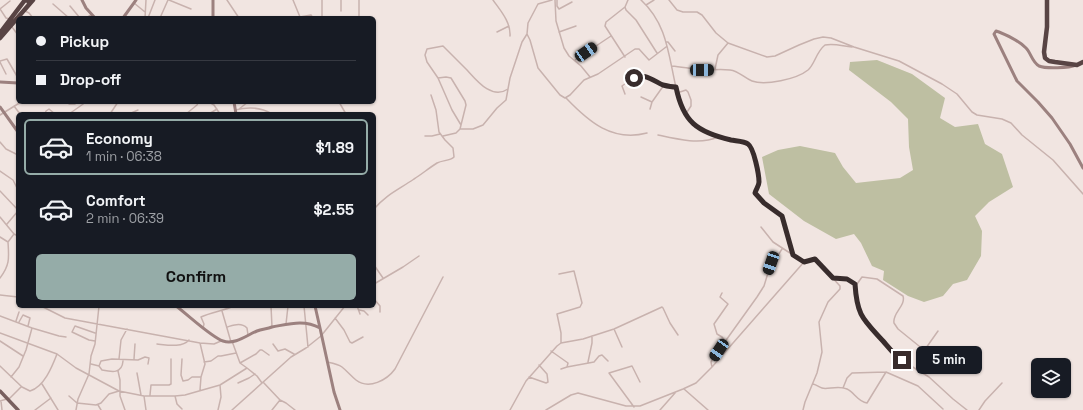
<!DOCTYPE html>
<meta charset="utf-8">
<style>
body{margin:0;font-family:"Space Grotesk",sans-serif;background:#20242c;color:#f1f3f6;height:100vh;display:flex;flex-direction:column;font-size:15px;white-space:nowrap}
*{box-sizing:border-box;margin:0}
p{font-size:13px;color:#9ea1a6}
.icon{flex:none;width:22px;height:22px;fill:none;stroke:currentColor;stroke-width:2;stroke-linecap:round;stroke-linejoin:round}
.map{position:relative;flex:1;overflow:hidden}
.details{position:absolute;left:16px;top:112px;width:360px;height:196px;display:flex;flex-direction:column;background:#171b24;border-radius:6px;box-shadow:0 1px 3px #0004}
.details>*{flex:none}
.banner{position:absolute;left:16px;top:16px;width:360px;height:88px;border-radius:6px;box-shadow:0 1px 3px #0004;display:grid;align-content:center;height:88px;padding:0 20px;background:#171b24}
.controls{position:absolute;left:1031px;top:358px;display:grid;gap:8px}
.controls a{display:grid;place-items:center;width:40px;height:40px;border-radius:6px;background:#171b24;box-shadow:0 1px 3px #0004;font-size:20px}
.end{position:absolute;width:18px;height:18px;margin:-9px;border:5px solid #382c2c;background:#fff;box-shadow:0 0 0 2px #fff}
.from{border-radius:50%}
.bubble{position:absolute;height:28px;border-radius:6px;background:#171b24;box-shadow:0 1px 3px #0004;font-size:13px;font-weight:700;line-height:28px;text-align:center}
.car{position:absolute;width:12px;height:24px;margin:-12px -6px;border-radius:5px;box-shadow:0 0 3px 1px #0007;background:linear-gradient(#222 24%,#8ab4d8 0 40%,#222 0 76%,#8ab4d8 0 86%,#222 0)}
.banner b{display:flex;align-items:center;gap:14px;height:38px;font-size:15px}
.banner b+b{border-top:1px solid #363941}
.banner i{width:10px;height:10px;background:#f1f3f6}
ul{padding:7px 0 0;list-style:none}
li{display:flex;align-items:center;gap:12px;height:56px;margin:0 8px 6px;padding:0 12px;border:2px solid transparent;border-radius:6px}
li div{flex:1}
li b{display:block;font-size:15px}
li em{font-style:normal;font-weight:700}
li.on{border-color:#95aca8}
li>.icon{width:36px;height:36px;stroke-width:1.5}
.cta{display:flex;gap:8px;margin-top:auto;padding:8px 20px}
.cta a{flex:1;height:46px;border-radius:6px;background:#95aca8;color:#111;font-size:16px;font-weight:700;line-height:46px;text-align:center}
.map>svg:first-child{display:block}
.green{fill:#bebfa2}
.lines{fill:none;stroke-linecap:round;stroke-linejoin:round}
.street{stroke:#c8b2ae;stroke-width:1.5}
.secondary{stroke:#9c817f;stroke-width:3}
.primary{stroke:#785f5e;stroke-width:3.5}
.highway{stroke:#584444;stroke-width:4.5}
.route{stroke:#382c2c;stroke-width:5}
</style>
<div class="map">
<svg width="1083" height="410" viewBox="0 0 1083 410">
<rect width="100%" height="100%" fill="#f1e5e1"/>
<!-- green -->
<path class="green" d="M877 60 912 74 945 98 940 118 955 127 978 124 985 144 1002 154 1013 187 989 202 975 216 982 231 981 256 967 280 953 284 943 296 924 302 908 296 883 280 884 271 872 266 861 243 854 234 836 239 804 221 769 194 762 157 778 150 800 146 835 153 843 167 856 183 900 178 913 170 909 147 908 119 891 102 849 70 850 62Z"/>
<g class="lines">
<!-- street -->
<path class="street" d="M169 0 191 9
M227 0 239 18
M293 0 300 17 311 15 313 18
M493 0C500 10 511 22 510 36
M555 0 556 21 564 48 569 56 581 66 590 77
M557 0V6L559 9 572 2
M628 0 625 7 626 10 636 20 657 53
M641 0C666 23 668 51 675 83 677 94 680 107 687 117 699 132 716 137 734 141 738 142 743 141 746 143 754 145 759 174 759 182 759 186 755 189 755 193L764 203 782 216 793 255 804 262
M669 0 677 10 683 12H697L702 15 716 33 728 43 767 57 775 56 799 45 814 39 823 37 831 38 854 47 899 61 942 84 957 94 972 112 977 115 1002 119 1011 123 1022 135 1053 160 1083 194
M10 1 0 9 6 18 10 19
M134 3 145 12
M53 4 69 18
M646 5 654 0
M70 6 80 18
M625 7 606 22 605 26 625 57
M25 11 29 13 33 18
M341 11V0
M86 18 91 15
M145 18 146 0
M148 18 155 0
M160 18 168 0
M322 18V0
M359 18V0
M12 27 18 35
M497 32 509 26
M559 32 576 26
M527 34 530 40 538 68 560 95 565 98 570 95 584 80 598 74 635 49H639L649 60 666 47
M666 42H668L675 51
M575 60 611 36
M0 61 7 59 18 78
M0 62 6 74
M672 66C682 67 692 69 703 70 712 70 721 69 730 70 739 71 744 78 752 81 765 86 797 79 808 70 815 64 816 52 825 45 834 43 842 46 852 47
M715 69 718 55 728 43
M438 78 446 77 451 78 465 101 466 105 460 129 456 133 443 136
M677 93 686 90 688 92 691 100V106L685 115
M625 94 622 86 637 75H643L664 85 676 87
M641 97 652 102
M566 98C589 122 612 142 647 133
M68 102 69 104H75L78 102
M155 102V103
M196 102H203
M209 102 214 105 220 114
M339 102 346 114
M14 106 20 114
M239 109 248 102
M650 109 652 102 664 85
M235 110C247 107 261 107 272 114
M45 114 46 111 49 109 55 114
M69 114 86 102
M110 114 118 102
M129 114 138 110
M165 114H169
M186 114 197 105 198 103
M209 114 217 109
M0 115 21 102
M461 125 452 110 438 78 427 62 425 55 427 49 443 46C451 54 459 62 467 70 477 81 492 100 508 89
M460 129H473L483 125 497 108 506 100 510 78 522 42 527 34 528 23 538 4 552 0
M658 135C676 139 700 145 718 137
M425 136H432L440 134
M0 142 6 149 18 155
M0 171 13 180 18 190
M0 191 18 210
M374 209C387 194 398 190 414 179 422 174 429 168 437 163 443 160 450 161 454 157L453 148 445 140 439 132 436 110 431 95
M0 217 14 234
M7 224 18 211
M761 227 773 242 793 255
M0 237 8 242
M374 265 383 278
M559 274 574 271 582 303 580 307 557 314 561 333V343
M0 278C10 265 9 258 8 242L14 234 18 236
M833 278 847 279 855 284 858 307 865 322 898 358 929 377 953 399 967 410
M374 284 403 267 419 256
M855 284H857L862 277 877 279 903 296C906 306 892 313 894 323L898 329 919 346 922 348H926L938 331
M722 293 720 297 728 304 714 324 717 334 722 337 725 341
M0 295 18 297
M374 299 380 306V312
M41 306 65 318 200 343 214 344 221 341
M271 306 272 327
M304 306 308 347
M357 306 360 314
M359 310 364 311 368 315
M222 311 231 342
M0 316 32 328 26 350 19 367 11 377
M335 318 344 330 350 342 352 343 363 337
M16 321 19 312
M19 322 23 315 30 318 28 326
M286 324 288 306
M227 327C234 325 241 322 247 328L248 335
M32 328 59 336 66 337
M203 328 204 324 201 317C212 312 223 311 234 306
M614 329 622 347
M0 333 57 354 76 368 119 391 144 396 146 410
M95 333 75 326 72 332 89 340 95 341
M0 341 23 356
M232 341 240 363 247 368
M157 344C167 345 182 348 189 340
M273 344 278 351 285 349 294 354
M551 351 568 363 567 367 561 369
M119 359 121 340 127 329
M134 359 135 344
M182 359 181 375 183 381 188 380 192 377H201
M204 362 211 361 218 356H221L236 353
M327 362C332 363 338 364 342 367 347 371 351 376 356 380 369 390 387 380 395 369L443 277
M588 362 592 343V336
M240 363 256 354 260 350H262L269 355
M91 364 99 366 102 370C112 372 122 374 123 361
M0 366 22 387 30 391C44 387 52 367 57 354
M99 366 101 361 112 359 138 360 145 357 149 358 148 364
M567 367 594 362 599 356 602 355 608 361
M712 367 711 362 714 357 757 297 764 286 771 263H773L782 249
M118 371 120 380V396L125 410
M137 373 141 395
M529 377 546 383 548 382 547 374 539 365
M263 382 280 400 272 410
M238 383 249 378 255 374
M42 384 58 410
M813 384C817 385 819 387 822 388 827 390 838 385 847 389 854 392 858 402 867 403L886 372 918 386 943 409
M843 388 847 378 852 373 886 372
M684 389 708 410
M200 390 201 377 205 364 200 343
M150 395 151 385H169L171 384V359
M69 396 77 403 96 405 101 403 109 394 119 391
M145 396H175L185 395 220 385 247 368 257 376 262 383
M175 396 177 404 182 409
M280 400 286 403 295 410
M0 401 10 398 21 387
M1 401 2 410
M98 405 101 410
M634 407 609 373 632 366 640 382
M35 410 51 398
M76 410 78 399 89 374 91 356 95 344 99 306
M218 410 221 397 220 385
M232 410 291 357 306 348 321 336 345 306
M510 410 526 381 557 346 561 343 583 339 614 329 662 307 663 308 670 323 678 335
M546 410 571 395 578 393 626 406H640L683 389 696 383 712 367 804 262 815 259 840 286V289L828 302 819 322 822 352 817 373 805 402 803 410
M660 410 675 393
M979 410 985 401 1002 383"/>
<!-- secondary -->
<path class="secondary" d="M82 0 86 8 95 18
M213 0V18
M123 18 136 0
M1076 65C1069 68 1046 69 1039 66 1032 62 1031 53 1026 48 1019 41 1009 36 999 32L996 31 994 34 1017 81 1038 102 1052 118 1070 144 1083 168
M0 82 18 83
M234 102 236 114
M0 107 18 132
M176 306C187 314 211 337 223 341 235 345 247 335 257 331 262 329 267 329 272 327 289 324 304 319 320 328L334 392 340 410
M315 306 320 328"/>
<!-- primary -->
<path class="primary" d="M0 391 18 410"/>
<!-- highway -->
<path class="highway" d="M1047 0V27L1044 52 1045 58 1049 61 1055 62 1077 65 1083 62
M0 33 25 0 29 1V4
M0 38 33 0"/>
</g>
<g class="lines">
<!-- route -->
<path class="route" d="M634 78C643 72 654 81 663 85 667 86 672 87 676 87 683 122 697 132 731 140 736 141 744 141 748 144 754 148 759 175 759 182 759 186 756 189 755 193L764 203 782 216 793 255 804 262 815 259 833 278 847 279 855 284C857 316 863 319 883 341 889 348 894 355 902 360"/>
</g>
</svg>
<div class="controls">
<a><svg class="icon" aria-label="layers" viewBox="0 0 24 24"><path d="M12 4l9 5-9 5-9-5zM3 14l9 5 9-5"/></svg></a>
</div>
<i class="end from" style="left:634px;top:78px"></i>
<i class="end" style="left:902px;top:360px"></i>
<div class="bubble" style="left:916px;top:346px;width:66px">5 min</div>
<i class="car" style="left:586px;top:52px;rotate:56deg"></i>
<i class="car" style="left:702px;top:70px;rotate:90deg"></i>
<i class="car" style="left:771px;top:263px;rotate:199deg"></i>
<i class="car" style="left:719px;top:350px;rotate:214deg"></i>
<div class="banner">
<b><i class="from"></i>Pickup</b>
<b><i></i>Drop-off</b>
</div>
<section class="details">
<ul>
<li class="on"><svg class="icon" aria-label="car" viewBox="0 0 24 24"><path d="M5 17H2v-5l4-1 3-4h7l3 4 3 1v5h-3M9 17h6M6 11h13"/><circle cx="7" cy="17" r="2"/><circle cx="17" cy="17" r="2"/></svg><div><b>Economy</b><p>1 min · 06:38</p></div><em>$1.89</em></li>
<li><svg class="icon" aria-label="car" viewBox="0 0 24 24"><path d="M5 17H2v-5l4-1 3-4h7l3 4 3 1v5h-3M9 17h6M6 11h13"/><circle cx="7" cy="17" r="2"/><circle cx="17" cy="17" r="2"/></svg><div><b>Comfort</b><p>2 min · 06:39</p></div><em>$2.55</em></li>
</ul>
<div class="cta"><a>Confirm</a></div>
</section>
</div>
